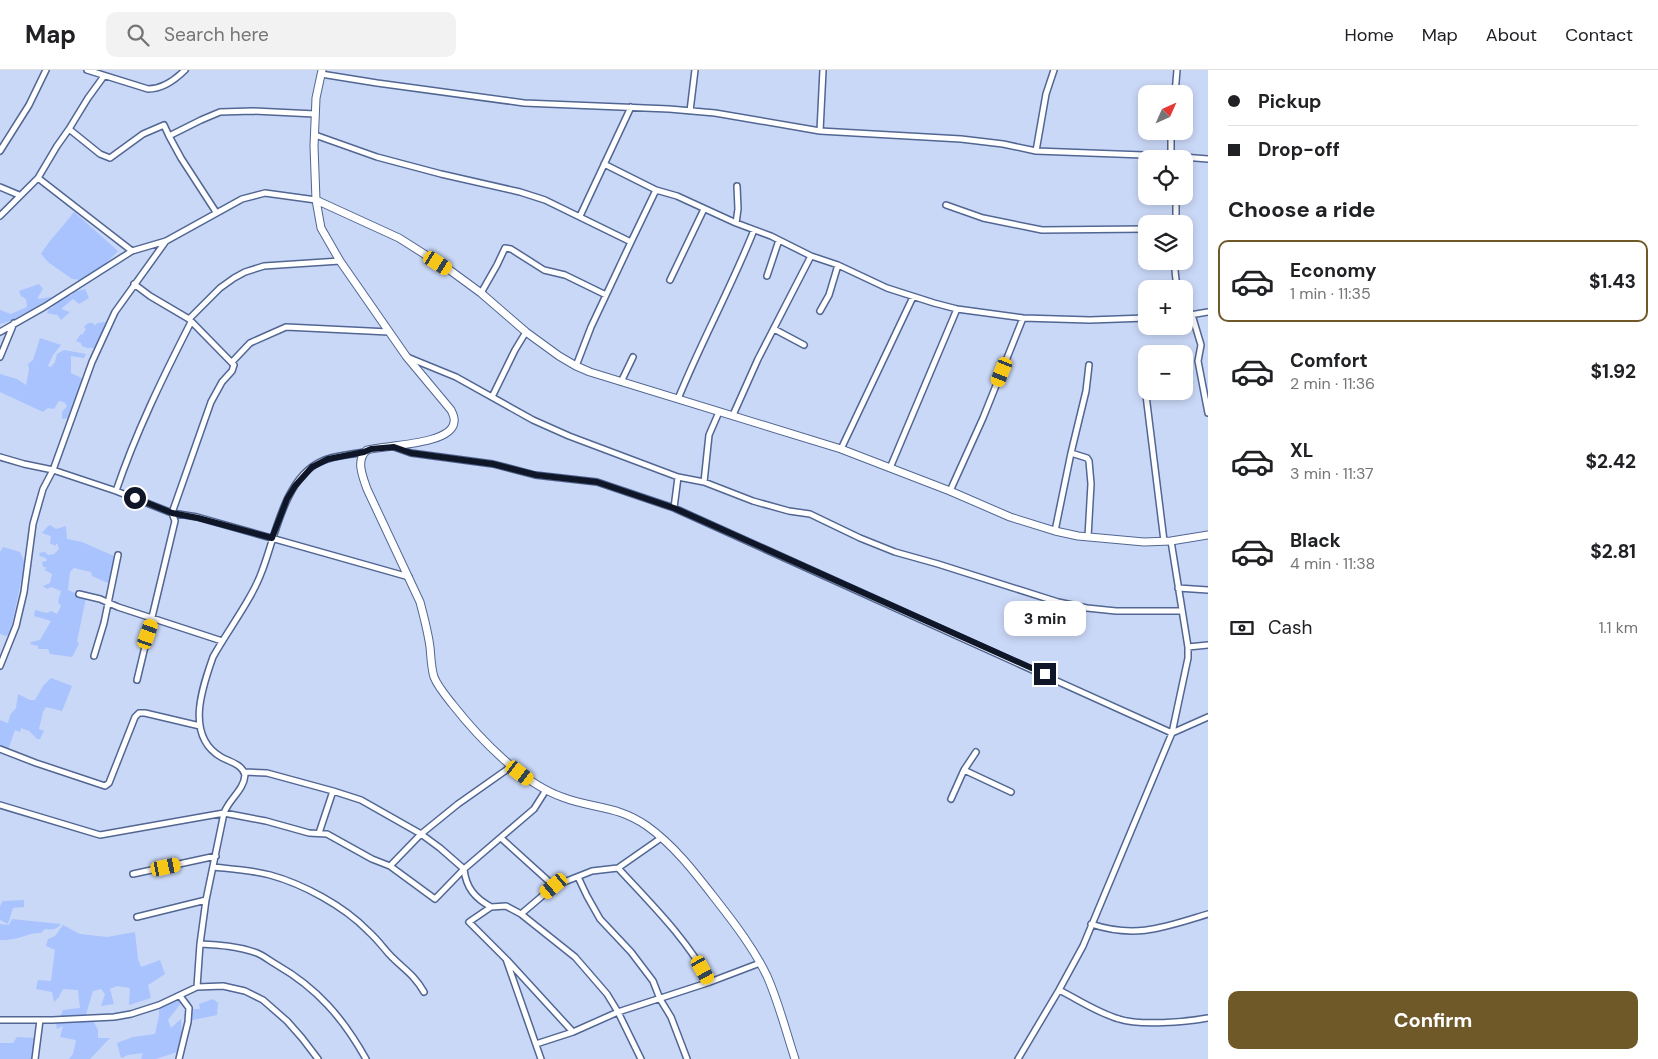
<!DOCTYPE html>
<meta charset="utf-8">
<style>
body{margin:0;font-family:"DM Sans",sans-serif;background:#f2f2f2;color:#202124;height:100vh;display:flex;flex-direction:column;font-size:19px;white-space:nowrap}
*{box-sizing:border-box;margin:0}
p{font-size:16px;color:#757577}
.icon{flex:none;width:28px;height:28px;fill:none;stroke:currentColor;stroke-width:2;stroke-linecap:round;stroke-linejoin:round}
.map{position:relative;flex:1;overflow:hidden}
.details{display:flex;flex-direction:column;background:#fff;width:450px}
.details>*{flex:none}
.top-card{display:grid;align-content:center;height:110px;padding:0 20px;background:#fff}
.needle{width:32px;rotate:45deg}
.controls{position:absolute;left:1138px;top:15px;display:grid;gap:10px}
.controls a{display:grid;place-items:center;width:55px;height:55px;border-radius:10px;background:#fff;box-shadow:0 2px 8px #0003;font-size:25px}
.end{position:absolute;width:22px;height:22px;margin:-11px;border:6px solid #0e1627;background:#fff;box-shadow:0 0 0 2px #fff}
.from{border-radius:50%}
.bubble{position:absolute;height:35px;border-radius:10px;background:#fff;box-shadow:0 2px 8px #0003;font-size:16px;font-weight:700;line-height:35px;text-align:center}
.car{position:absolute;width:15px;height:30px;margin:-15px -8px;border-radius:6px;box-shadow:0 0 4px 1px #0007;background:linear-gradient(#f5c518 24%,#345 0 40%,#f5c518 0 76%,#345 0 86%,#f5c518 0)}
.top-card b{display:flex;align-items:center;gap:18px;height:48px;font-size:19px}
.top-card b+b{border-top:1px solid #e0e0e0}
.top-card i{width:12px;height:12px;background:#202124}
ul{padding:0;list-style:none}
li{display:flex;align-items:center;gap:15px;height:82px;margin:0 10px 8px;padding:0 10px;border:2px solid transparent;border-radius:10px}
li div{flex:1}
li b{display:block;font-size:19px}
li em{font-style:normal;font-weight:700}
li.on{border-color:#6f5929}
li>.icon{width:45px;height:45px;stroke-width:1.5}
h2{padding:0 20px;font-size:22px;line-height:60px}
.pay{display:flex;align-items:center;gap:12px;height:55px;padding:0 20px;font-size:19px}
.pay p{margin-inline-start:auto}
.button{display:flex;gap:10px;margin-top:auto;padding:10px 20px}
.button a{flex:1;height:58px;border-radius:10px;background:#6f5929;color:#fff;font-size:20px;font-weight:700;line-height:58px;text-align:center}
header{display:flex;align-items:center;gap:30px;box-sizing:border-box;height:70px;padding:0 25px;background:#fff;border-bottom:1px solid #e0e0e0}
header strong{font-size:24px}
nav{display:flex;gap:28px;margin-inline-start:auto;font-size:18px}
.search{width:350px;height:45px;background:#f2f2f2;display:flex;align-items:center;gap:12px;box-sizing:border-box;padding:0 18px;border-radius:10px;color:#757577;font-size:19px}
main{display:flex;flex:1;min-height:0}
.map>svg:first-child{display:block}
.green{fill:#a8c3fe}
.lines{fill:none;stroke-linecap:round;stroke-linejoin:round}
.street-casing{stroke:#516693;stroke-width:8}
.secondary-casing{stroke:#516693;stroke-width:9}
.street{stroke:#fff;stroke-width:5}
.secondary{stroke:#fff;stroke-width:7}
.route{stroke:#0e1627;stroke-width:6}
</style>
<header>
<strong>Map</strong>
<div class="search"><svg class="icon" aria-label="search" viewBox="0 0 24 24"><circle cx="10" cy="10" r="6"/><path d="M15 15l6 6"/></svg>Search here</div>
<nav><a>Home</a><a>Map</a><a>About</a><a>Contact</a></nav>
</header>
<main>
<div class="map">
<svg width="1208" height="989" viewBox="0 0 1208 989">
<rect width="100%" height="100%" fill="#cad8f7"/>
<!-- green -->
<path class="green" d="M74 142 118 181 100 199 81 210 72 209 48 192 41 184C50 169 63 157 74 142Z
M39 214 43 219 38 227V229L51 227V230L17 249 0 254V240L11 244 27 237 26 229 21 226 19 221Z
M85 219 89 228 79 234 73 229 61 239 70 242 61 250 57 244 59 242 56 245 47 243 49 238H53L51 235 53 232 57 234C60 228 65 226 72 225L73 222Z
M106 252 96 278H87L82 276 81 273 76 271 80 265 83 264 86 259 84 257 88 253H93L95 256 97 253Z
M40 268 61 275 53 285 48 296 51 297 55 292 57 284 64 280 86 284 84 288 71 286V303L86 310 70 348 62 349V342L67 336 64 332 59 331 54 339 48 338 43 342 0 322V304L17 309 26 315 29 300 28 294 33 290Z
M50 455 56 459 66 456 67 469 82 472 114 486 111 510 108 513 92 506 91 502 74 498 70 502 68 520 86 528 77 571 79 574 72 587 50 584 48 579H38V576L30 574 31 572 40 570 51 551 34 546 35 540 47 543 51 541 57 544 61 536 58 532 61 521 51 517 47 519 43 516 50 513 52 504 45 500 46 497H43L42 492 47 491 46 488 40 486 39 483 45 482 48 485 54 484 59 479 57 473 55 476 50 473 51 466 42 463 47 457Z
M3 477 20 482 25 493 10 563 6 566 0 564V482Z
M51 608 72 616 62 641 46 637 43 642 39 659 44 661 40 669H37L29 661 21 658 20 662 15 660 8 680 0 678V650L8 653 10 645 16 638 18 624 30 630H35L43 616Z
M24 830V837L13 838 8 854 0 850V836L3 831Z
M12 849 61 854C56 860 52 860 45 859L41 863C31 862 21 868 13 869 9 870 4 870 0 870V854L9 855Z
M63 855 80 864 107 867 135 862 138 889 141 897 160 890 165 904 148 915 151 928 129 935 130 918 117 916 110 919 114 934 101 936 105 924 101 919 93 921 85 948 93 950 98 960V968H110L90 989H69L73 984 76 970 60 967 63 956 57 959 56 953 61 951 59 950 63 940 80 938 78 920 63 919 59 927 54 932 52 922 36 919 38 910 51 911 55 880 46 876 48 869 55 866Z
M182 929 181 933 168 950 171 958 181 949 182 967 177 982 156 989H141L143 983 128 985 121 988 117 973 133 967 155 964 159 946V935Z
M213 929 218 933 217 945 188 951 184 945 192 939H200L199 934Z
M17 967 35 968 32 989H0V973H13Z"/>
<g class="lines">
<defs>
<path id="street" d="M87 0 148 19C162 19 175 10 185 0
M321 4 377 13 524 33 669 39 715 43 820 61 961 69 1003 74 1036 81 1170 86 1208 89
M1175 24 1177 0
M690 41 695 0
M69 59 88 28 104 6
M820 61 823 0
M1171 61V88
M315 65 377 87 441 104 520 122 545 130 631 172 591 257 576 296
M169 66 181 88 216 142
M0 81 29 35 46 0
M1036 81 1046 24 1054 0
M604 94 656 120 677 126 736 153 771 166 811 186 838 195 887 218 934 233 957 239 1023 248 1090 250 1146 248
M38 108 132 181
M0 117 19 125
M946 135 983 148 1042 160 1146 159
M0 146 38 108 57 76 69 59 100 84 110 88 143 64 164 55 169 66 201 50 220 42 253 41 315 44
M580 146 631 37
M736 153 738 139 737 116
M1176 154V126
M631 172 656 120
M1174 191 1177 219
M767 206 779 170
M670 210 704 139
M134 214 150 226 189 249 220 218 234 208 245 202 264 196 340 191
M481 223 497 195 505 178 511 179 544 200 565 205 606 225
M820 241 829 225 838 195
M1192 245 1201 275 1198 291 1208 343
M1184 246 1208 242
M774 259 804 275
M0 262 44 237 132 181 166 171 242 129 265 123 316 130
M0 287 14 253
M407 287 456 307 533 350 569 366 678 407 704 412 753 431 789 441 810 444 860 468 895 482 938 494 1058 532 1087 538 1116 541H1182
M232 292 250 273 286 257 389 262
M1143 301 1164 471
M621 312 633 287
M492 327 515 280 526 262
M678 329C701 272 731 218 754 160
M733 345 758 289 811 186
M394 377 411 383 493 394 535 405 597 412 674 438 1172 663 1188 588V577L1171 471
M841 379 913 227
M0 387 24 394 53 400 116 421C136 362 163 307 191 252
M890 398 957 239
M704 412 709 365 719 342
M116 421 172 443 197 447 409 507
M950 421 983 348 1023 248
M674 438 678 407
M1055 461 1071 383
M1088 467 1091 414 1089 391 1087 388 1071 383 1086 321 1089 295
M1178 518 1208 520
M79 524 100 529 118 537 222 571
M1188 577 1208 575
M94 586 104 553 118 485
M0 596 16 556 24 522 33 454 43 419 53 400 92 292 115 242 166 171
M137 610 175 451 172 443 211 332 222 312 232 301 234 295 189 249
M0 679 36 693 105 716 109 713 135 647 139 643H145L200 656
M512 696 458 734 421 764 390 796 435 829 464 799 534 739 546 720
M964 700 1011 722
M244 702 267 703 333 721 361 730 421 764 440 778 464 799C466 818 475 828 491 837
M951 729 964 700 976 682
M0 735 100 765 224 743 266 751 309 763 327 764 372 789 390 796
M319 763 333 721
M501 768 554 816
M213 797C232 799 251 800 270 805 303 814 344 836 368 861 376 868 382 876 389 884 403 899 413 903 424 922
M618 798C652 835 686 868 710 912
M133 804 216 786
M578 807 587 826 600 849 631 882 653 911 660 929 671 947 687 989
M521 844 554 816 592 801 618 798 661 768
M137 847 206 830
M1091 854C1136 869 1165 857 1208 844
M200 874C219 875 238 876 257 883 264 886 270 891 277 895 317 918 343 948 366 989
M507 890 573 962 618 942 710 912 760 893
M197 917 200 874 206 830 224 743C229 729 244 720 245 705 242 694 230 692 221 687 185 666 202 618 213 587 228 560 252 529 262 501 275 468 284 409 320 392 333 385 350 385 364 382
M1059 920C1079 930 1098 943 1119 949 1140 956 1186 952 1208 948
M0 950H52L114 947 131 944 159 935 197 917 223 916 245 921 263 930 287 951 302 968 318 989
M536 974 573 962
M35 989 40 950
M179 989 188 952 189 938 180 926
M541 989 506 889 469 852 491 837 506 836 521 844 575 887 607 924 618 942 641 989
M1018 989 1059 920 1083 876 1172 663 1208 647"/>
<path id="secondary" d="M322 0 316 28 314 76 316 130 321 158 340 191 406 286 451 340C453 344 455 348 454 352 452 375 385 375 367 380 355 390 363 407 367 419L420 532C424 547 428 562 430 577 431 587 431 597 434 607 438 617 446 626 453 635 479 668 522 713 562 727 593 739 617 735 647 756 675 776 696 804 717 831 735 854 754 879 767 906 779 933 786 962 795 989
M316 130 399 168 451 201 481 223 526 262 559 286 576 296 590 302 841 379 950 421 1010 447 1055 461 1078 466 1144 472 1171 471 1208 465"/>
</defs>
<!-- street casing -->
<use href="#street" class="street-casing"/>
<!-- secondary casing -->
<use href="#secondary" class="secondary-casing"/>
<!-- street -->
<use href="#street" class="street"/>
<!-- secondary -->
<use href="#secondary" class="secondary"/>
</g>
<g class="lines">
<!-- route -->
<path class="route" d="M135 428 172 443 198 448 272 468 287 429 295 416 312 397 328 389 364 382 371 379 394 377 411 383 493 394 536 405 597 412 674 438 1045 604"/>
</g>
</svg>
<div class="controls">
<a><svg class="needle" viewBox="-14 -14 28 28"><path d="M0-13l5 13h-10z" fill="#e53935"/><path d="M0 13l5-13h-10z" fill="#757577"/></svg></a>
<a><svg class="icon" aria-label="locate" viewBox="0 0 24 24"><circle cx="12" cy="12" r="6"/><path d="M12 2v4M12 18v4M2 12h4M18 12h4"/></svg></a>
<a><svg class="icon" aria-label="layers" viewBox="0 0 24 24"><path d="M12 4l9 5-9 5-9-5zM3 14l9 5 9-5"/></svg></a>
<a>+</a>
<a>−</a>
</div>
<i class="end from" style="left:135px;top:428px"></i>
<i class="end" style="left:1045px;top:604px"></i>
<div class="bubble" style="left:1004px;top:531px;width:82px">3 min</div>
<i class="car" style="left:438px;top:193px;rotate:122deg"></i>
<i class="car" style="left:1002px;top:302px;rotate:202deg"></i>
<i class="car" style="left:148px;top:564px;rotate:19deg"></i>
<i class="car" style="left:520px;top:703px;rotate:127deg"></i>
<i class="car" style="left:166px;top:797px;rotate:78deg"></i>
<i class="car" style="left:554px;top:816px;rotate:230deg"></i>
<i class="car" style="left:703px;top:900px;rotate:151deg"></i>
</div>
<section class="details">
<div class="top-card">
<b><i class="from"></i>Pickup</b>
<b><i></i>Drop-off</b>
</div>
<h2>Choose a ride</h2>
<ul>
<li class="on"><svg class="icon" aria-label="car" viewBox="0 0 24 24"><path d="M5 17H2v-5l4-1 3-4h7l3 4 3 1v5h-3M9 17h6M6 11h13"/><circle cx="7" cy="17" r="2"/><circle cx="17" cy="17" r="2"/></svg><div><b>Economy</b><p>1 min · 11:35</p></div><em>$1.43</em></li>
<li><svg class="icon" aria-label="car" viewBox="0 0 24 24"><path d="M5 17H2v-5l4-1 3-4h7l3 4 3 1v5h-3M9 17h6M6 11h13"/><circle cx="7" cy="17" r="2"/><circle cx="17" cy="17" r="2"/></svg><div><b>Comfort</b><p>2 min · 11:36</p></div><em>$1.92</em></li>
<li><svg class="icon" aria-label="car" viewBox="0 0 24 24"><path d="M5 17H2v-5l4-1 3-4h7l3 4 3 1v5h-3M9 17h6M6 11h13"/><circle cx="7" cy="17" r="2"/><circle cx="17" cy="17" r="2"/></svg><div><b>XL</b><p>3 min · 11:37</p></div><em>$2.42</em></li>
<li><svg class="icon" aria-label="car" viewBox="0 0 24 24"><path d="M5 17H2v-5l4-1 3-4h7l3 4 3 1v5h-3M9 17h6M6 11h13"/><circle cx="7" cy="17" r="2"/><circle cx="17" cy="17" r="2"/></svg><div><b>Black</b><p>4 min · 11:38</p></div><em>$2.81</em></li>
</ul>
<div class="pay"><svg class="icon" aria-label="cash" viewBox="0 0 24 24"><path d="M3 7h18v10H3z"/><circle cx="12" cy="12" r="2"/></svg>Cash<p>1.1 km</p></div>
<div class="button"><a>Confirm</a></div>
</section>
</main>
